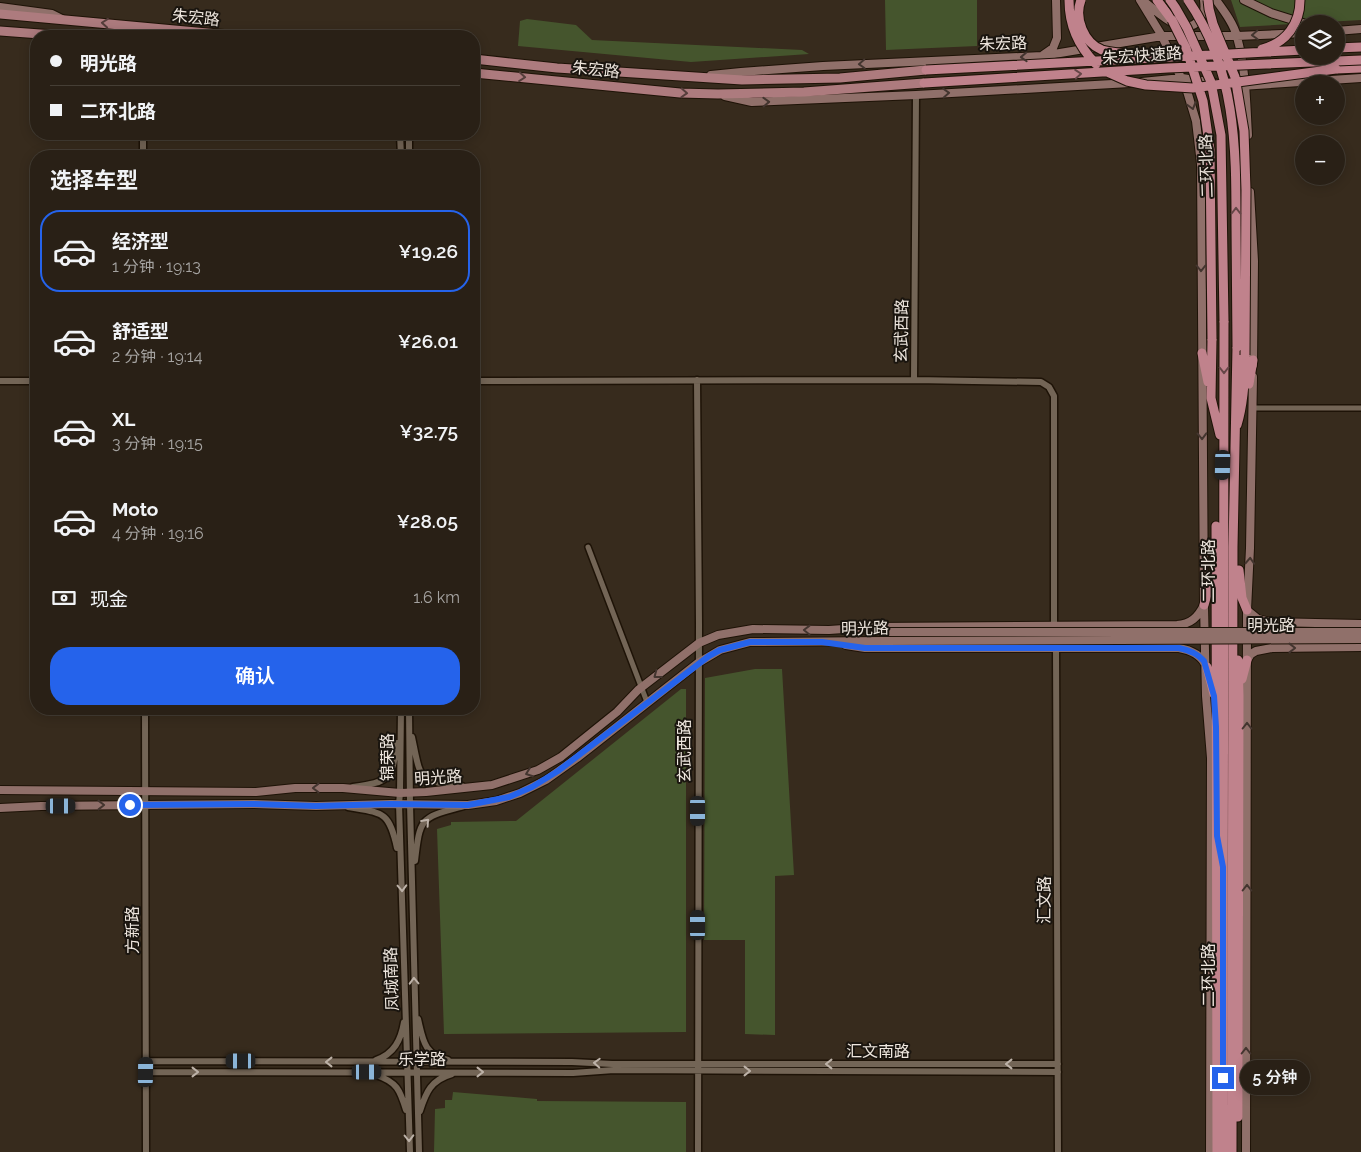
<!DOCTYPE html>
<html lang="zh">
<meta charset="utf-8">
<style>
body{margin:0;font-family:Raleway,"Noto Sans SC",sans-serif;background:#352d23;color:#f1f3f6;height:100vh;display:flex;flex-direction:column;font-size:19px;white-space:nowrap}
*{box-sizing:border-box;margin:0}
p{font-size:16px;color:#a5a3a1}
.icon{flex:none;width:28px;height:28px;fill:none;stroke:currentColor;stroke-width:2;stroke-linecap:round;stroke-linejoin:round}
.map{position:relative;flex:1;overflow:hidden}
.drawer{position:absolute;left:30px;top:150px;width:450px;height:565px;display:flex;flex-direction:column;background:#292016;border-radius:20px;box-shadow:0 2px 12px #0003,0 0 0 1px #453e35}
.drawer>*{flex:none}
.top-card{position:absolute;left:30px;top:30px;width:450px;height:110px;border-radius:20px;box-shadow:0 2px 12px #0003,0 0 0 1px #453e35;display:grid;align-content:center;height:110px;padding:0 20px;background:#292016}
.controls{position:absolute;left:1295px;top:15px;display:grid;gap:10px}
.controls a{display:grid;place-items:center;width:50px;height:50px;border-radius:50%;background:#292016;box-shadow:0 2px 12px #0003,0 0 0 1px #453e35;font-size:25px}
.end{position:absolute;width:22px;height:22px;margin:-11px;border:6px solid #2563eb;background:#fff;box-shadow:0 0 0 2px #fff}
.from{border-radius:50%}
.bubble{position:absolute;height:35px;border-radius:18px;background:#292016;box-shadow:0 2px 12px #0003,0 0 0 1px #453e35;font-size:16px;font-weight:600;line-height:35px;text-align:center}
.car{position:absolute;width:15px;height:30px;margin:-15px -8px;border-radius:6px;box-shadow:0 0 4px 1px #0007;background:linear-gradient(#222 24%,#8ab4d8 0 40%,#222 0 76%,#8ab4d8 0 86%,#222 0)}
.top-card b{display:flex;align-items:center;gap:18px;height:48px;font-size:19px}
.top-card b+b{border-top:1px solid #453e35}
.top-card i{width:12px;height:12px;background:#f1f3f6}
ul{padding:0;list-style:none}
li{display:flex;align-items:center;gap:15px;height:82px;margin:0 10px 8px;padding:0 10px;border:2px solid transparent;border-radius:20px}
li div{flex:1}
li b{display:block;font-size:19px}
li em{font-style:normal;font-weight:600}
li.on{border-color:#2563eb}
li>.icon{width:45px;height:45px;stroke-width:1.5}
h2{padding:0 20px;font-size:22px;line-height:60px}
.pay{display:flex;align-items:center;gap:12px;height:55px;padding:0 20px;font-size:19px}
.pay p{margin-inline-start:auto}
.button{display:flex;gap:10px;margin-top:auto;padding:10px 20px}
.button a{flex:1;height:58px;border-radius:20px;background:#2563eb;color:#fff;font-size:20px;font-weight:600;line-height:58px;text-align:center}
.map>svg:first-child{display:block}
.green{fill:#45552d}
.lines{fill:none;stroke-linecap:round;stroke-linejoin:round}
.minor-casing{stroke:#1e1307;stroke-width:8}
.tertiary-casing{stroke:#1e1307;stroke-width:9}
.secondary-casing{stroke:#1e1307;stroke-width:10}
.primary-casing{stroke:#1e1307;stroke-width:11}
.trunk-casing{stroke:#1e1307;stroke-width:11}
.minor{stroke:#736556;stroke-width:5}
.tertiary{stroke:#736556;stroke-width:6}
.secondary{stroke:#90706a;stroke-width:8}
.primary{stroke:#ad7b7e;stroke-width:9}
.trunk{stroke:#c0828c;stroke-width:9}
.secondary-bridge-casing{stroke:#1e1307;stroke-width:10;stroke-linecap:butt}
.trunk-bridge-casing{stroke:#1e1307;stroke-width:11;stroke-linecap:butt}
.secondary-bridge{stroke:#90706a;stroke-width:8}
.trunk-bridge{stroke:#c0828c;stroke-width:9}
.oneway{stroke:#553e3b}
.oneway2{stroke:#43352f}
.oneway3{stroke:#654647}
.oneway4{stroke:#bdb2a8}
.route{stroke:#2563eb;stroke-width:6}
.labels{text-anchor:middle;stroke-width:4;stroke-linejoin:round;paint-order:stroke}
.street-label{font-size:16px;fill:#eee6de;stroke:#1a150f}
</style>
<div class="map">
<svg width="1361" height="1152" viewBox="0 0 1361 1152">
<rect width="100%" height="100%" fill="#372b1d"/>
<!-- green -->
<path class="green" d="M885 0H977V46L886 50Z
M1231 0H1361V20L1240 27Z
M527 19 576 25 592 40 802 50 809 54 691 62 518 46 520 21Z
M755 669H782L794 875 775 876V1035L745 1034V940H704L705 678Z
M681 689H686V1032L444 1034 437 829 451 825V822L516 821Z
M453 1092 537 1099V1101L686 1102V1152H434L435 1109 445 1108V1100H452Z"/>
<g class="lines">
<defs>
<path id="minor" d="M1252 408H1361
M588 547 647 702"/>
<path id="tertiary" d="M143 134V156
M400 134 401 156
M409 134V156
M697 380 699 624 698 1152
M914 380 1041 382 1049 387 1054 396V626
M0 381H36
M474 381 914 380 916 95
M1056 648 1058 1152
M145 709 146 1152
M401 709 400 793 399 804 410 1152
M409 709 410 804 419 1152
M412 737C421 780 417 781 462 786
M353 787C389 782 392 780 397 743
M348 807C383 813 389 811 397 848
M415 861C420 816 421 818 464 806
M418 1019C423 1040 424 1055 448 1060
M376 1060C394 1054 401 1040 404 1022
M146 1061 572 1062 612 1064H1058
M146 1072 573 1073 614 1070 1058 1072
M376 1075C397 1082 400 1090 406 1110
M420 1111C426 1092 431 1080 452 1074"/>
<path id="secondary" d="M1140 0 1162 36 1187 91 1196 121 1201 164 1204 605 1206 696 1211 758 1210 1152
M1142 0C1156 10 1184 41 1200 19 1205 13 1205 8 1204 0
M1216 0C1224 11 1234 24 1237 37 1246 69 1246 103 1248 135
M1244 0 1271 13 1306 24
M0 7 52 14 62 19
M1336 31 1361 29
M1043 55 1053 48 1057 38 1056 0
M711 75 741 72 823 66 1042 56 1162 36H1237L1304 33
M1142 82 1182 78 1215 83
M1241 86 1361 78
M725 96 752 102 916 95 1130 83
M1250 192 1254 261 1253 365
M1247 610 1258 619 1270 622 1361 624
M846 645 865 648H1179C1190 650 1200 654 1205 664
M1247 660 1251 654 1256 651 1272 648 1361 647
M0 790 256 792 295 788H343L400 793 426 792 492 785 538 770 561 757 617 712 638 690 699 643 718 635 753 629 829 630 873 627 1177 625C1191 624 1198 617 1204 605
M0 808 41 806 253 804 316 806 390 804 468 805 496 801 520 793 546 780 577 758 698 663 720 650 750 642 884 641
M1246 1152 1247 610 1250 548 1253 377"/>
<path id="primary" d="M0 14 240 36
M0 31 67 36
M474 59 557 68 742 80 840 78 926 70
M474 73 680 93 718 94 804 92 924 83"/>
<path id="trunk" d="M1157 0 1172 20
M1336 48 1361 47
M1336 69 1361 68
M1212 339 1211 398 1220 435
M1202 353 1208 382
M1249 384 1253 360
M1237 425C1244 402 1245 379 1245 355
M1216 526 1217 1152
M1239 570 1242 598 1247 610
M1204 605 1212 576
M1207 667 1214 694
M1242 679 1247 660
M1238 1117 1239 696 1238 660
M1223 1152 1224 321
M1232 1152 1233 547 1237 347"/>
</defs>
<!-- minor casing -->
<use href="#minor" class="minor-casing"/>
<!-- tertiary casing -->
<use href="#tertiary" class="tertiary-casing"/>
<!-- secondary casing -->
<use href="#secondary" class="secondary-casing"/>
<!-- primary casing -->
<use href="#primary" class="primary-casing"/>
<!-- trunk casing -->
<use href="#trunk" class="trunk-casing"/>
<!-- minor -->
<use href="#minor" class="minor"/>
<!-- tertiary -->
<use href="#tertiary" class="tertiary"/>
<!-- secondary -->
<use href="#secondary" class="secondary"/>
<!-- primary -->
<use href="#primary" class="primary"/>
<!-- trunk -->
<use href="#trunk" class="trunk"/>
<defs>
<path id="secondary-bridge" d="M884 632H1361
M884 641 1361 639"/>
<path id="trunk-bridge" d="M1069 0C1069 26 1078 46 1096 64
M1081 0C1074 18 1084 43 1102 50 1112 53 1123 53 1133 55
M1170 0 1175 7 1187 28 1211 82 1221 135 1224 321
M1188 0C1236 70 1236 145 1236 226 1236 266 1237 307 1237 347
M1208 0 1209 9 1213 24 1235 77 1244 131 1246 190 1245 355
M1172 20 1186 48 1203 101 1210 150 1212 339
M1262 49C1286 43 1300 24 1300 0
M926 70 1304 50
M1107 72 1127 81 1146 85 1193 88 1336 69
M924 83 1168 68 1361 60"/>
</defs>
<!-- secondary-bridge casing -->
<use href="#secondary-bridge" class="secondary-bridge-casing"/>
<!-- trunk-bridge casing -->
<use href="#trunk-bridge" class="trunk-bridge-casing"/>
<!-- secondary-bridge -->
<use href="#secondary-bridge" class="secondary-bridge"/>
<!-- trunk-bridge -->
<use href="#trunk-bridge" class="trunk-bridge"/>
</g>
<!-- one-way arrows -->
<defs><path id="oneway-chevron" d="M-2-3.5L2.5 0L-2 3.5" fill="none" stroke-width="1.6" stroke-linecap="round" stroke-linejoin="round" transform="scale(1.25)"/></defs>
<g class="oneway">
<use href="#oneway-chevron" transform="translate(105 23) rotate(-175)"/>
<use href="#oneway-chevron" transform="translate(522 77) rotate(5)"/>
<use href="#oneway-chevron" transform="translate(684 93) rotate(3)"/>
</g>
<g class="oneway2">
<use href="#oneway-chevron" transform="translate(1255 35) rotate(177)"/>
<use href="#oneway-chevron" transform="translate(1024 57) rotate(178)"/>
<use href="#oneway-chevron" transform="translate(862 64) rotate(177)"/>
<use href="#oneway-chevron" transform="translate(946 93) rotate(-3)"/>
<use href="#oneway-chevron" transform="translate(766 102) rotate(-2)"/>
<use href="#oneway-chevron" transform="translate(1192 106) rotate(74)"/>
<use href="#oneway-chevron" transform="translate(1201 268) rotate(90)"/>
<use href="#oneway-chevron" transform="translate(1202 436) rotate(89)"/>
<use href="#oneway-chevron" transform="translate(1250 561) rotate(-87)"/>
<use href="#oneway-chevron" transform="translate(807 630) rotate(-179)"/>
<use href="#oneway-chevron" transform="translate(1292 648)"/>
<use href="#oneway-chevron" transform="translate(657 675) rotate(143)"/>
<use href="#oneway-chevron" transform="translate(1247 726) rotate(-90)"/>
<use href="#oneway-chevron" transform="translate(529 773) rotate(160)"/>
<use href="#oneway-chevron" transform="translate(316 788) rotate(180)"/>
<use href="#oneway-chevron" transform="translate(101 805)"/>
<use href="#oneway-chevron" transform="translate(1247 888) rotate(-90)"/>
<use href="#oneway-chevron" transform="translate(1246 1051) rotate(-90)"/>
</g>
<g class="oneway3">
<use href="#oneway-chevron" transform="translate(1078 74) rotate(-4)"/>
<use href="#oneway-chevron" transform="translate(1236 211) rotate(-90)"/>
<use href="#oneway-chevron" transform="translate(1224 370) rotate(90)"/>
</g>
<g class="oneway4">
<use href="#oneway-chevron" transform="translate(426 822) rotate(-48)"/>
<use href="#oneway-chevron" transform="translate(402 888) rotate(88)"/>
<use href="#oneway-chevron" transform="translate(414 981) rotate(-92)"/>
<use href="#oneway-chevron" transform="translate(329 1062) rotate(-180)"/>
<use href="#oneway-chevron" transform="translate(597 1063) rotate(-177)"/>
<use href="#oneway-chevron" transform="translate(829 1064) rotate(-180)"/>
<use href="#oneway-chevron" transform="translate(1009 1064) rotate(180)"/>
<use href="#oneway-chevron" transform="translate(747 1071)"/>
<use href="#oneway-chevron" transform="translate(195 1072)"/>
<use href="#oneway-chevron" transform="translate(480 1072)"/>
<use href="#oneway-chevron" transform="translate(409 1138) rotate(89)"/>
</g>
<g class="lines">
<!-- route -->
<path class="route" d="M130 805 253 804 316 806 390 804 468 805 509 797 532 787 558 771 709 656 720 650 750 642H822L865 648H1179C1189 650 1197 653 1204 661L1214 696 1216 727 1217 836 1223 867V1078"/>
</g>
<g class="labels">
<!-- street labels -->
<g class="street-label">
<text transform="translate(196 17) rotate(6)" y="6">朱宏路</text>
<text transform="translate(1003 43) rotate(-2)" y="6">朱宏路</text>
<text transform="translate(1142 55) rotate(-4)" y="6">朱宏快速路</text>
<text transform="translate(596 69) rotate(6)" y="6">朱宏路</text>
<text transform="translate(1206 166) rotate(-92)" y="6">二环北路</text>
<text transform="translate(901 331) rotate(-89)" y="6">玄武西路</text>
<text transform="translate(1208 571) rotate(-90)" y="6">二环北路</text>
<text x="1271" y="631">明光路</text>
<text transform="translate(865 628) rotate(-1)" y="6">明光路</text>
<text transform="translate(684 751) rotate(-90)" y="6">玄武西路</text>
<text transform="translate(387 757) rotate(-90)" y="6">锦荣路</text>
<text transform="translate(438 777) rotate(-4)" y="6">明光路</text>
<text transform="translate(1044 900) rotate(-90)" y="6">汇文路</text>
<text transform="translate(132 930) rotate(-90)" y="6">方新路</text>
<text transform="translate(1208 975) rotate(-90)" y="6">二环北路</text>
<text transform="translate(391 979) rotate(-92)" y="6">凤城南路</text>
<text x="878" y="1057">汇文南路</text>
<text x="422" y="1065">乐学路</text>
</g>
</g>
</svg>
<div class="controls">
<a><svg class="icon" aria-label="layers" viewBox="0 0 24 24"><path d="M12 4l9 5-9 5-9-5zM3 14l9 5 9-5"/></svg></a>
<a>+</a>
<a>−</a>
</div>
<i class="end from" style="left:130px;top:805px"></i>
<i class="end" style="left:1223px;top:1078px"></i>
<div class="bubble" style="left:1240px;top:1060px;width:70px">5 分钟</div>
<i class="car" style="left:1223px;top:465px;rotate:181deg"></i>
<i class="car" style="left:61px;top:806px;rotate:90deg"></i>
<i class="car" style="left:698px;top:811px;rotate:180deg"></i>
<i class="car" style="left:698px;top:925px;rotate:0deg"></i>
<i class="car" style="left:241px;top:1061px;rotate:270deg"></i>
<i class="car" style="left:146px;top:1072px;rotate:1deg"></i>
<i class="car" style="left:367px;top:1072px;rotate:90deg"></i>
<div class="top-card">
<b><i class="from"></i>明光路</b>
<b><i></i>二环北路</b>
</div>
<section class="drawer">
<h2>选择车型</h2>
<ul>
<li class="on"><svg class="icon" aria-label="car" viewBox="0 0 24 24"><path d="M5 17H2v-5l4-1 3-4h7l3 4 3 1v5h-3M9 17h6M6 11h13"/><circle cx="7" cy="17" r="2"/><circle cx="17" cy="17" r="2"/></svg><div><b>经济型</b><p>1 分钟 · 19:13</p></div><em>¥19.26</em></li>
<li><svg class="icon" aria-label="car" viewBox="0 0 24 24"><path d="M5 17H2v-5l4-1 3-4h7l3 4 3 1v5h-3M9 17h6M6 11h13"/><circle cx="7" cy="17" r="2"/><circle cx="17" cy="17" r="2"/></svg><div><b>舒适型</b><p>2 分钟 · 19:14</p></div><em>¥26.01</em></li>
<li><svg class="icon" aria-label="car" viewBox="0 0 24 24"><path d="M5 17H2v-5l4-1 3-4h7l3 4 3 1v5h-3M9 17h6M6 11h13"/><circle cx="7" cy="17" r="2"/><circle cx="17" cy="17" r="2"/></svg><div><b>XL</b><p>3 分钟 · 19:15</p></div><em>¥32.75</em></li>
<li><svg class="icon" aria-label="car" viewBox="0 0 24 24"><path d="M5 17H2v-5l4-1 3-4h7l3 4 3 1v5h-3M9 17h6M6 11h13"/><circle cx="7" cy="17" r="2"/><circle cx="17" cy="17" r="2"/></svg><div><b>Moto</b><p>4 分钟 · 19:16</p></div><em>¥28.05</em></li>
</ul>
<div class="pay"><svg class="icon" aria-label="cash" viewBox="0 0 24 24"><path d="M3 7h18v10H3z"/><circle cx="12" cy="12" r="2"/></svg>现金<p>1.6 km</p></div>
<div class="button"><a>确认</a></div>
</section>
</div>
